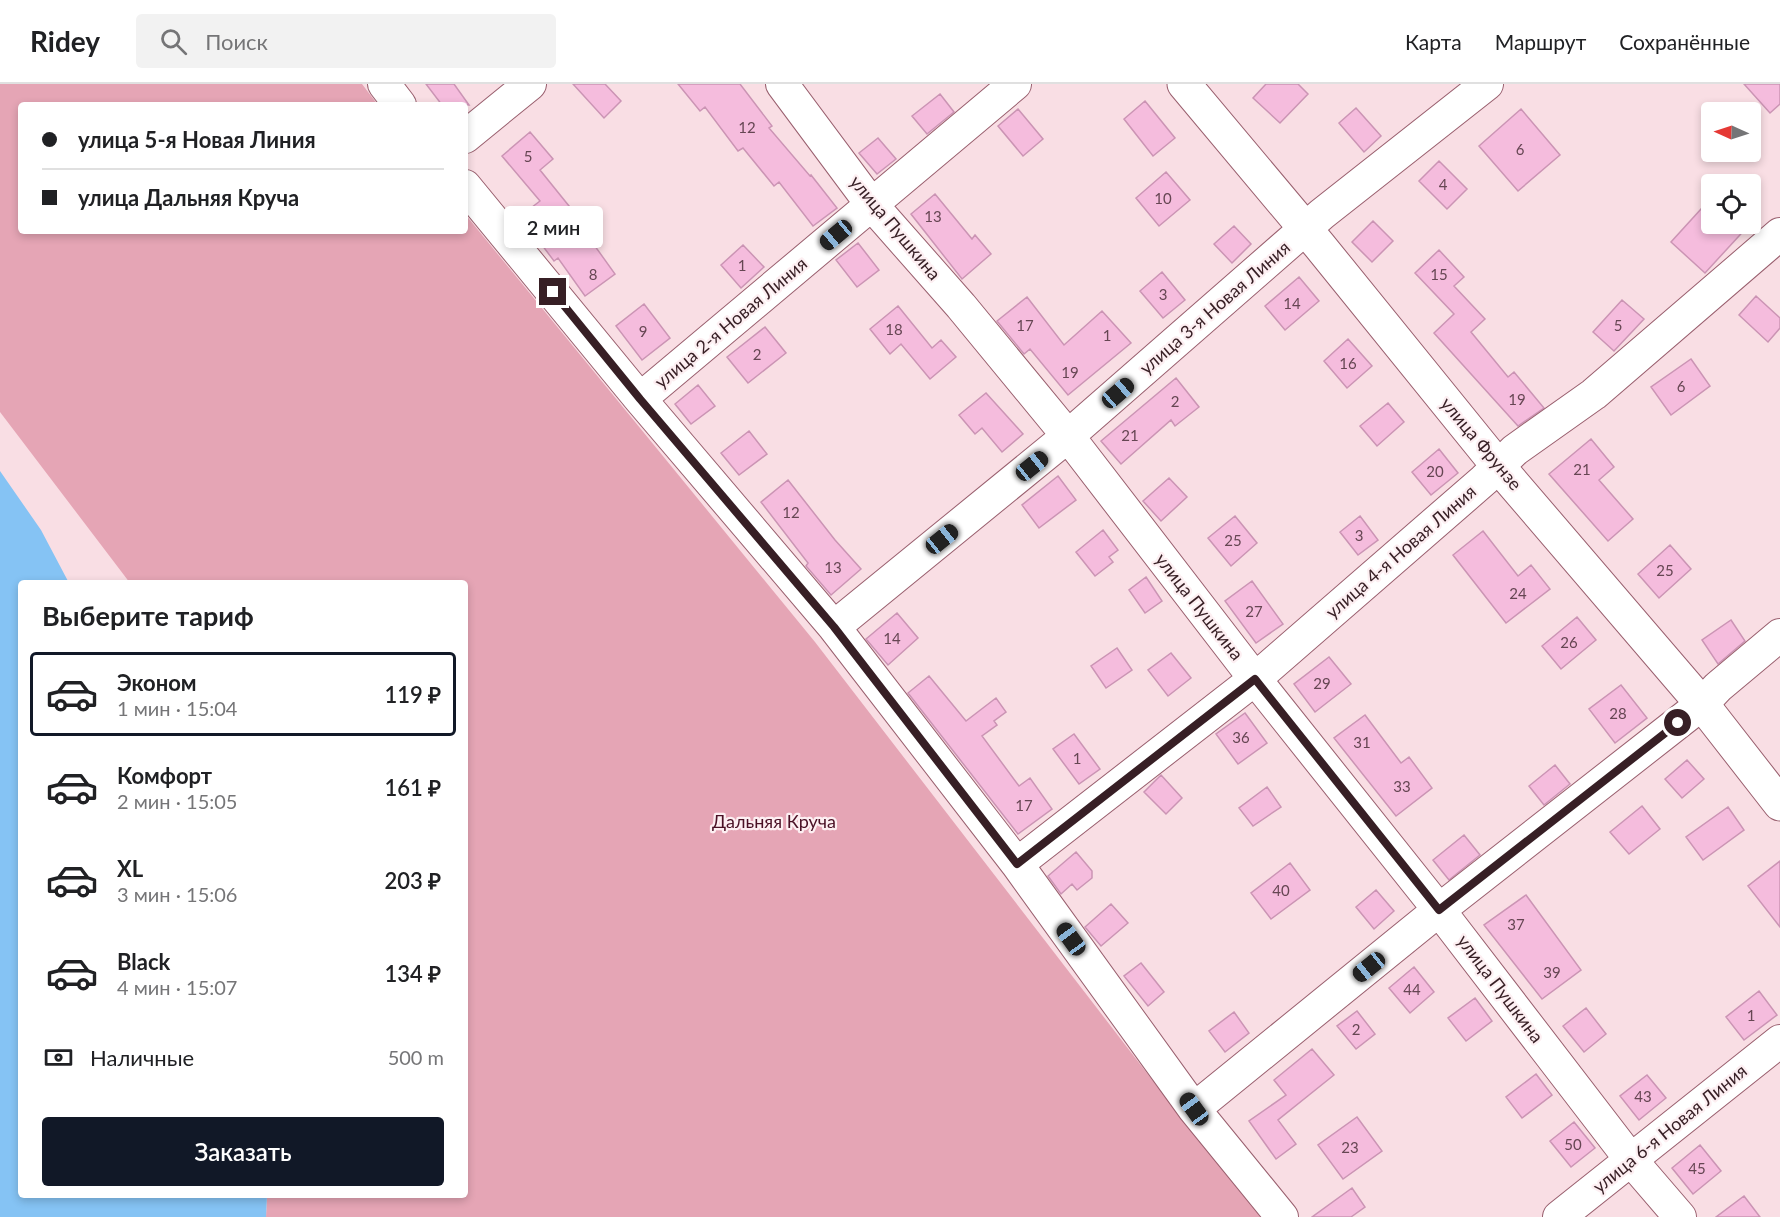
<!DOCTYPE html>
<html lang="ru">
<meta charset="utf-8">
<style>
body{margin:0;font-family:Lato,sans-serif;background:#f2f2f2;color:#202124;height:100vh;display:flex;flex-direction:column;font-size:22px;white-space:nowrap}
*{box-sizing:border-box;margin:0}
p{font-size:20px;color:#757577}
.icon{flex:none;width:33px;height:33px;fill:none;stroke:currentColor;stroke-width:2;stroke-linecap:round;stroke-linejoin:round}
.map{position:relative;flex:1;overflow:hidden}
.panel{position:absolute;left:18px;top:496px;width:450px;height:618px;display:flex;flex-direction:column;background:#fff;border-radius:6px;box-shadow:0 3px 9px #0003}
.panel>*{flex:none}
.banner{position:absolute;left:18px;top:18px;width:450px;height:132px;border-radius:6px;box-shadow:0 3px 9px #0003;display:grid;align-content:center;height:132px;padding:0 24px;background:#fff}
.needle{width:39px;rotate:273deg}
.tools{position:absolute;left:1701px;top:18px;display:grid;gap:12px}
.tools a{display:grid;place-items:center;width:60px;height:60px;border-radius:6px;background:#fff;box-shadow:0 3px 9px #0003;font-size:30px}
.end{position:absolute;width:27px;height:27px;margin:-14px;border:8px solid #371f25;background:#fff;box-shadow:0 0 0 3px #fff}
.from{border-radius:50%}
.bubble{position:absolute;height:42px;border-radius:6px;background:#fff;box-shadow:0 3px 9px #0003;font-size:20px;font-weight:600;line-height:42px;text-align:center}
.car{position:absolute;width:18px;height:36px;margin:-18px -9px;border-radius:8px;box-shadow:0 0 4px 2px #0007;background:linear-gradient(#222 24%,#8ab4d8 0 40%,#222 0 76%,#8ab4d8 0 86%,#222 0)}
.banner b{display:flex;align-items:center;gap:21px;height:57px;font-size:22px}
.banner b+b{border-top:2px solid #e0e0e0}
.banner i{width:15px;height:15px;background:#202124}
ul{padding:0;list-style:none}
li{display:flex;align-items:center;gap:18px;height:84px;margin:0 12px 9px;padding:0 12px;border:3px solid transparent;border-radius:6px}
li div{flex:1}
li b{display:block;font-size:22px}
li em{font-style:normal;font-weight:600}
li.selected{border-color:#111827}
li>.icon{width:54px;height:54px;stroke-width:1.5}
h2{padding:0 24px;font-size:27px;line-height:72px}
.pay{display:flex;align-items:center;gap:15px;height:66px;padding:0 24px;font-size:22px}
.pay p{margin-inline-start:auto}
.primary-button{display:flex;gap:12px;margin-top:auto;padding:12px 24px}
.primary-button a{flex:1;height:69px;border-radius:6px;background:#111827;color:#fff;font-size:24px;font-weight:600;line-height:69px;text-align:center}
header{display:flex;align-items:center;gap:36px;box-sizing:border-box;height:84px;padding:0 30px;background:#fff;border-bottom:2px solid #e0e0e0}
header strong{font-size:28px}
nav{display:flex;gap:33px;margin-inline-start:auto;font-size:21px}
.search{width:420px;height:54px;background:#f2f2f2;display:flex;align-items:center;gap:15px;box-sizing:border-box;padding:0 21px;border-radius:6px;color:#757577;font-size:22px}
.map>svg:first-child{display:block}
.green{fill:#e5a5b5}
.water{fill:#85c3f4}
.building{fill:#f5bcdd;stroke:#cb94b4;stroke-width:1.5}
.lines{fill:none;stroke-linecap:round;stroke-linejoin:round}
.minor-casing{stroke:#995f6e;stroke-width:34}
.major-casing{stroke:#995f6e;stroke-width:35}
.minor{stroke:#fff;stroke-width:32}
.major{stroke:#fff;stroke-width:33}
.route{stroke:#371f25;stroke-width:8}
.labels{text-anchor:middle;stroke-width:4.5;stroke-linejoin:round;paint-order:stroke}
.number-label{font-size:15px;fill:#664653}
.street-label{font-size:18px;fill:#371f25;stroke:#fdeff2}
.park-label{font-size:18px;fill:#4a1025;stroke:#fdeff2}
</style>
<header>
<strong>Ridey</strong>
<div class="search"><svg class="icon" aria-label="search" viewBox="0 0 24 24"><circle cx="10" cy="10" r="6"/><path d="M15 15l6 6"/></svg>Поиск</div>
<nav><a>Карта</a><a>Маршрут</a><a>Сохранённые</a></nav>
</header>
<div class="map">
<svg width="1780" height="1133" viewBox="0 0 1780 1133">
<rect width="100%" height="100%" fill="#f9dee4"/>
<!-- green -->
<path class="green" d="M0 0H362L378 21H21V147H465V130L815 558 1180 1032 1263 1133H266L267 1112H465V500L130 499 0 328Z"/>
<!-- water -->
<path class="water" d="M0 387 41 446 69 499 21 500V1112H267L266 1133H0Z"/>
<!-- building -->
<path class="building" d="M426 0H454L469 21H442Z
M573 0H605L621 17 604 34Z
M678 0H740L772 42 769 44 810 92 811 91 837 124 813 142 779 98 774 102 743 64 738 67 705 23 700 27Z
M1266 0H1298L1308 10 1280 39 1253 14Z
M1744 0H1780V20L1770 29Z
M940 10 954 28 927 50 912 32Z
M1145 17 1175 54 1153 72 1124 35Z
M1356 24 1381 52 1364 68 1339 39Z
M1018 25 1043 55 1023 72 998 42Z
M1521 25 1560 71 1518 107 1479 62Z
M530 48 553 75 540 86 590 148 587 151 615 190 585 212 558 174 554 177 539 157 541 156 522 131 540 117 502 72Z
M878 54 896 75 877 90 859 69Z
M1439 77 1467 105 1447 125 1419 97Z
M1166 88 1190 116 1159 142 1136 114Z
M935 110 972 155 975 151 991 170 962 195 911 130Z
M1712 113V140H1750L1705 189 1671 158Z
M1373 137 1393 157 1372 178 1352 158Z
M1234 142 1251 160 1232 179 1214 160Z
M858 159 879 186 857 203 836 176Z
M743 161 764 183 741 204 721 181Z
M1439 166 1464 193 1454 202 1485 235 1471 248 1508 293 1514 288 1544 324 1518 342 1434 249 1454 230 1415 189Z
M1162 188 1185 216 1163 234 1140 207Z
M1299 193 1319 217 1285 246 1265 222Z
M1756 212 1780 234V244L1768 258 1739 231Z
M1027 213 1064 261 1102 227 1131 259 1068 311 1030 265 1024 270 997 237Z
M1622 216 1644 235 1614 267 1593 248Z
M644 220 670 254 642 276 616 242Z
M898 222 932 264 941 256 956 273 930 295 901 260 890 270 870 245Z
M765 243 786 269 748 299 727 273Z
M1348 255 1372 282 1347 304 1324 277Z
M1691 275 1710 302 1671 331 1651 303Z
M1176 294 1199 323 1175 342 1171 336 1121 380 1101 357Z
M698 301 715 322 691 340 675 320Z
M986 309 1023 350 1002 368 982 344 975 350 959 331Z
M1388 319 1404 338 1377 362 1360 342Z
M749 347 767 370 739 391 721 369Z
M1591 355 1614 383 1599 396 1633 435 1608 457 1549 390Z
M1439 365 1458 389 1431 411 1412 388Z
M1058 392 1076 416 1039 444 1022 421Z
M1169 394 1187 413 1161 437 1143 417Z
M788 396 835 456 861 485 831 511 806 482 808 479 761 418Z
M1235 432 1257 459 1231 482 1208 454Z
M1360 432 1378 456 1358 471 1340 448Z
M1103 446 1118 466 1109 473 1113 478 1095 492 1076 468Z
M1483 447 1518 492 1531 481 1550 505 1506 539 1453 471Z
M1670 461 1691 485 1659 514 1638 490Z
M1146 493 1162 517 1145 529 1129 506Z
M1252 497 1283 540 1256 559 1225 517Z
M897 529 918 554 888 581 866 555Z
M1577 533 1596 556 1561 585 1542 562Z
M1731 536 1745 557 1718 580 1702 556Z
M1117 564 1132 586 1106 604 1091 582Z
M1171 569 1191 594 1168 612 1148 586Z
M1329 573 1351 600 1315 628 1294 600Z
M929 592 966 637 996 614 1006 628 994 637 997 641 982 652 1019 702 1030 694 1052 725 1018 750 908 609Z
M1621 601 1647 634 1615 659 1589 625Z
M1245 629 1267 659 1238 680 1216 650Z
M1365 631 1401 679 1409 673 1432 704 1396 732 1334 654Z
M1074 650 1100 685 1079 700 1053 665Z
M1687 676 1704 695 1682 714 1665 695Z
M1555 681 1570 700 1544 721 1529 702Z
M1161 691 1182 714 1166 730 1144 708Z
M1267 703 1281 723 1253 742 1239 724Z
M1642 722 1660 745 1629 770 1610 748Z
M1728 723 1744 746 1703 776 1686 753Z
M1464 751 1480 771 1449 796 1433 776Z
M1076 768 1092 787V794L1077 806 1072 800 1061 810 1048 792Z
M1780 777V843L1748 802Z
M1290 779 1310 806 1271 835 1251 809Z
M1376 806 1394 827 1374 845 1356 823Z
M1526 811 1581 886 1542 915 1484 841Z
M1111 820 1128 839 1101 862 1085 843Z
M1141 879 1164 908 1148 922 1124 892Z
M1414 883 1434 908 1410 929 1389 904Z
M1759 907 1777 931 1744 956 1726 933Z
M1475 914 1492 937 1466 957 1448 934Z
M1586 924 1606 950 1584 968 1563 942Z
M1357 927 1375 950 1356 965 1337 942Z
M1234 928 1249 949 1225 968 1209 947Z
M1312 965 1334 991 1278 1036 1296 1060 1276 1075 1249 1037 1286 1011 1274 996Z
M1536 990 1552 1011 1522 1034 1506 1013Z
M1647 991 1666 1014 1639 1036 1620 1012Z
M1357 1033 1382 1067 1343 1095 1318 1061Z
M1574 1038 1595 1064 1571 1083 1550 1057Z
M1700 1061 1721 1087 1693 1110 1672 1084Z
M1352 1104 1365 1123 1351 1133H1312Z
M1744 1112 1760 1133H1716Z"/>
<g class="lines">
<defs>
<path id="minor" d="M384 0 400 21
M782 0 872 121 961 222 1068 352 1255 595 1439 826 1631 1076 1680 1133
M465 53 530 0
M465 102 640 315 834 543 1017 780 1194 1025 1282 1133
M640 315 1015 0
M834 543 1068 352 1322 130 1487 0
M1017 780 1255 595 1484 396 1515 366 1594 310 1780 150
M1194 1025 1439 826 1702 620 1718 603 1780 551
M1559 1133 1780 957"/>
<path id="major" d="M1184 0 1319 161 1498 382 1702 620 1780 720"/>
</defs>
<!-- minor casing -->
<use href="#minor" class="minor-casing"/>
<!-- major casing -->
<use href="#major" class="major-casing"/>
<!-- minor -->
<use href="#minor" class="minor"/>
<!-- major -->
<use href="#major" class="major"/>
</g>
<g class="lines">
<!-- route -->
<path class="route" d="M553 208 640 315 834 543 1017 780 1255 595 1439 826 1678 639"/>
</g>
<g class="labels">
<!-- number labels -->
<g class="number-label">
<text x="747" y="49">12</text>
<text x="1520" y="71">6</text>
<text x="528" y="78">5</text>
<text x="1443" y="106">4</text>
<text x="1163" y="120">10</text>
<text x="933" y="138">13</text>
<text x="742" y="187">1</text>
<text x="593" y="196">8</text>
<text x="1439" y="196">15</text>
<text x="1163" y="216">3</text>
<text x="1292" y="225">14</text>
<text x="1025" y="247">17</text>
<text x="1618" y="247">5</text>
<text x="894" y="251">18</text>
<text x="643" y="253">9</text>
<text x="1107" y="257">1</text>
<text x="757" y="276">2</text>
<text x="1348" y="285">16</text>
<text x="1070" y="294">19</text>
<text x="1681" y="308">6</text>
<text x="1517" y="321">19</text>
<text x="1175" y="323">2</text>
<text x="1130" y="357">21</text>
<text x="1582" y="391">21</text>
<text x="1435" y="393">20</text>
<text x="791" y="434">12</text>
<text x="1359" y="457">3</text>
<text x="1233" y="462">25</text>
<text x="833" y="489">13</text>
<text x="1665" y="492">25</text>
<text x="1518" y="515">24</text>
<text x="1254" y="533">27</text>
<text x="892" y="560">14</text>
<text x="1569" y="564">26</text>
<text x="1322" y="605">29</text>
<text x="1618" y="635">28</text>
<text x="1241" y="659">36</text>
<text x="1362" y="664">31</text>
<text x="1077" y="680">1</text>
<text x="1402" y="708">33</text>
<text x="1024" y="727">17</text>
<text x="1281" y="812">40</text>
<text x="1516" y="846">37</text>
<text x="1552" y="894">39</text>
<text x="1412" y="911">44</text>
<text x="1751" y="937">1</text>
<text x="1356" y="951">2</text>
<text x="1643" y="1018">43</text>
<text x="1573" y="1066">50</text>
<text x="1350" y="1069">23</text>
<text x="1697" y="1090">45</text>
</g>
<!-- street labels -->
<g class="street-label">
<text transform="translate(895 144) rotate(50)" y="6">улица Пушкина</text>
<text transform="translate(1215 224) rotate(-41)" y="6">улица 3-я Новая Линия</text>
<text transform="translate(731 239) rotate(-40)" y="6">улица 2-я Новая Линия</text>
<text transform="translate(1481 360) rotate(50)" y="6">улица Фрунзе</text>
<text transform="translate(1401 468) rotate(-41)" y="6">улица 4-я Новая Линия</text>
<text transform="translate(1199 523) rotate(52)" y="6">улица Пушкина</text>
<text transform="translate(1500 905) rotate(53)" y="6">улица Пушкина</text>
<text transform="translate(1670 1045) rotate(-39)" y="6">улица 6-я Новая Линия</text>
</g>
<!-- park labels -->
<g class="park-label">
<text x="774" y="744">Дальняя Круча</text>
</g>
</g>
</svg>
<div class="tools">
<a><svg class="needle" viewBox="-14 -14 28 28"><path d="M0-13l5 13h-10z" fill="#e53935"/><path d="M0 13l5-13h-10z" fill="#757577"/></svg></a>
<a><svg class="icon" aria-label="locate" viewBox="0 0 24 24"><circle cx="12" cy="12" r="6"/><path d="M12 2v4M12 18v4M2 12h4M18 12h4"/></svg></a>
</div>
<i class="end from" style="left:1678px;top:639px"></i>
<i class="end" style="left:553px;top:208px"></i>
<div class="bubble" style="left:504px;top:122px;width:99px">2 мин</div>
<i class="car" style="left:836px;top:151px;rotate:230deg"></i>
<i class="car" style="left:1118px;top:309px;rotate:49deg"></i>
<i class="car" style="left:1032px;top:382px;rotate:51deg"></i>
<i class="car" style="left:942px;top:455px;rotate:51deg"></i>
<i class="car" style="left:1071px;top:855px;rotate:324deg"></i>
<i class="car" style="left:1369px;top:883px;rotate:231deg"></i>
<i class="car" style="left:1194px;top:1025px;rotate:324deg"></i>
<div class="banner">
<b><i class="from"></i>улица 5-я Новая Линия</b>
<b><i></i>улица Дальняя Круча</b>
</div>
<section class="panel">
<h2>Выберите тариф</h2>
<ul>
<li class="selected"><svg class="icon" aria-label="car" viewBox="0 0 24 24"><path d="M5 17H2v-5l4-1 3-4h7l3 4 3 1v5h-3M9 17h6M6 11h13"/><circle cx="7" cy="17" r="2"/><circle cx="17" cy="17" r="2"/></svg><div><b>Эконом</b><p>1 мин · 15:04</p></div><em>119 ₽</em></li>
<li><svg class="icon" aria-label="car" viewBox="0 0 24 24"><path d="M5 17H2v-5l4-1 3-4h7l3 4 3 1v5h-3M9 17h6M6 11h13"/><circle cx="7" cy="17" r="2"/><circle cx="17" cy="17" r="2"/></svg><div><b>Комфорт</b><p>2 мин · 15:05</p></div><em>161 ₽</em></li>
<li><svg class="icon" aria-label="car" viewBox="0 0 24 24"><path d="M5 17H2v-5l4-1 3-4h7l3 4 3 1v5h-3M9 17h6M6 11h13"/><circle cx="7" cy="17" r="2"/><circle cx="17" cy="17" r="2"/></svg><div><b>XL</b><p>3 мин · 15:06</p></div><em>203 ₽</em></li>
<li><svg class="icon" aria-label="car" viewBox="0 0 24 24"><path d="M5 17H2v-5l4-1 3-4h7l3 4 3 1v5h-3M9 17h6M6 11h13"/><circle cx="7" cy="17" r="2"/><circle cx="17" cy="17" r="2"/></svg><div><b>Black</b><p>4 мин · 15:07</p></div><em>134 ₽</em></li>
</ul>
<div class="pay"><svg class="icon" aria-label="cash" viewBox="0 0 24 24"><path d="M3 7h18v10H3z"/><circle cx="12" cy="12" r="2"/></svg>Наличные<p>500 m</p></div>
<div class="primary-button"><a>Заказать</a></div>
</section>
</div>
